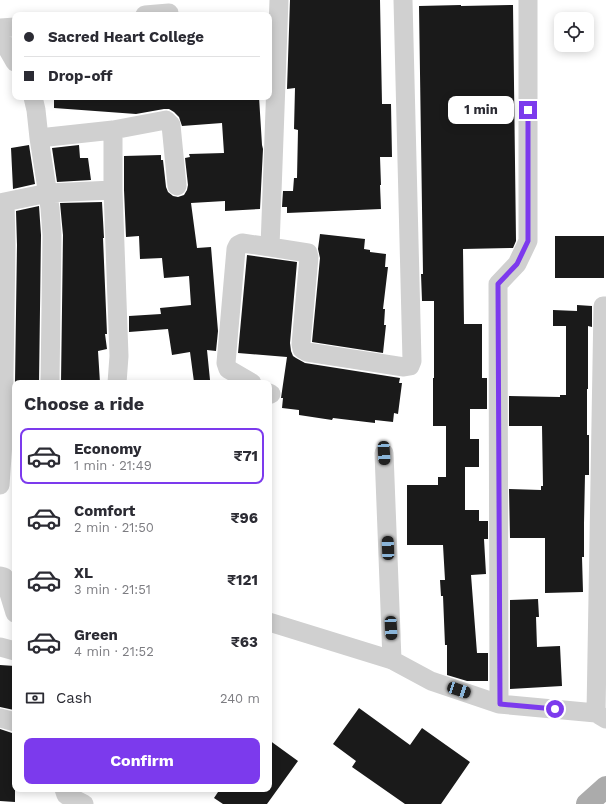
<!DOCTYPE html>
<meta charset="utf-8">
<style>
body{margin:0;font-family:"Work Sans",sans-serif;background:#f7f7f7;color:#2b2b33;height:100vh;display:flex;flex-direction:column;font-size:15px;white-space:nowrap}
*{box-sizing:border-box;margin:0}
p{font-size:13px;color:#7c7c81}
.icon{flex:none;width:22px;height:22px;fill:none;stroke:currentColor;stroke-width:2;stroke-linecap:round;stroke-linejoin:round}
.map{position:relative;flex:1;overflow:hidden}
.panel{position:absolute;left:12px;top:380px;width:260px;height:412px;display:flex;flex-direction:column;background:#fff;border-radius:8px;box-shadow:0 2px 10px #0003}
.panel>*{flex:none}
.top-card{position:absolute;left:12px;top:12px;width:260px;height:88px;border-radius:8px;box-shadow:0 2px 10px #0003;display:grid;align-content:center;height:88px;padding:0 12px;background:#fff}
.tools{position:absolute;left:554px;top:12px;display:grid;gap:8px}
.tools a{display:grid;place-items:center;width:40px;height:40px;border-radius:8px;background:#fff;box-shadow:0 2px 10px #0003;font-size:20px}
.end{position:absolute;width:18px;height:18px;margin:-9px;border:5px solid #7c3aed;background:#fff;box-shadow:0 0 0 2px #fff}
.from{border-radius:50%}
.bubble{position:absolute;height:28px;border-radius:8px;background:#fff;box-shadow:0 2px 10px #0003;font-size:13px;font-weight:700;line-height:28px;text-align:center}
.car{position:absolute;width:12px;height:24px;margin:-12px -6px;border-radius:5px;box-shadow:0 0 3px 1px #0007;background:linear-gradient(#222 24%,#8ab4d8 0 40%,#222 0 76%,#8ab4d8 0 86%,#222 0)}
.top-card b{display:flex;align-items:center;gap:14px;height:38px;font-size:15px}
.top-card b+b{border-top:1px solid #e1e1e2}
.top-card i{width:10px;height:10px;background:#2b2b33}
ul{padding:0;list-style:none}
li{display:flex;align-items:center;gap:12px;height:56px;margin:0 8px 6px;padding:0 4px;border:2px solid transparent;border-radius:8px}
li div{flex:1}
li b{display:block;font-size:15px}
li em{font-style:normal;font-weight:700}
li.active{border-color:#7c3aed}
li>.icon{width:36px;height:36px;stroke-width:1.5}
h2{padding:0 12px;font-size:18px;line-height:48px}
.pay{display:flex;align-items:center;gap:10px;height:44px;padding:0 12px;font-size:15px}
.pay p{margin-inline-start:auto}
.button{display:flex;gap:8px;margin-top:auto;padding:8px 12px}
.button a{flex:1;height:46px;border-radius:8px;background:#7c3aed;color:#fff;font-size:16px;font-weight:700;line-height:46px;text-align:center}
.map>svg:first-child{display:block}
.building{fill:#1a1a1a}
.lines{fill:none;stroke-linecap:round;stroke-linejoin:round}
.minor{stroke:#d0d0d0;stroke-width:19}
.major{stroke:#ababab;stroke-width:22}
.route{stroke:#7c3aed;stroke-width:5}
</style>
<div class="map">
<svg width="606" height="804" viewBox="0 0 606 804">
<rect width="100%" height="100%" fill="#fff"/>
<!-- building -->
<path class="building" d="M290 0H380L382 104H391L392 157H380L381 185H380L381 209 287 213V207H282L283 191H293L294 178H297L298 130 294 129 295 88 287 89Z
M461 5V6L513 5 516 241 513 248 463 249 464 324H482V378H487V409H470V439H479V467H465V510H479V521H488V539H484L486 574 471 575 477 653H488V681H467L447 675V645H445L443 596H441L440 580H445L443 545H407V485H438V477H446V426H433V378H434V301H422L421 274H423L419 6Z
M54 97H259L262 145 263 149 260 209 225 211V201L191 203 197 248 211 247 218 331 216 351 207 350 210 380 194 382 190 352 172 355 168 329 129 332V316L161 314 160 308 191 305 189 276 164 278 162 258 140 259 139 236 126 237 124 190V156L161 155V160H163L166 187 168 192 173 196 178 197 184 195 187 190 188 185 185 158 190 157 189 154 224 153 222 123 182 126 179 117 174 112 169 109H164L136 114 54 108Z
M29 145 35 184 13 189 11 148Z
M79 145 80 158H88L91 180 57 182 52 148Z
M102 202 104 238H103L107 334H105L107 349 98 351 100 383H61L63 235 60 203Z
M39 206 41 235 39 383H15L17 245 16 211Z
M320 234 365 239 364 249 370 250V252L386 254 385 267H388L383 309H385L384 325H386L383 353 312 342 320 258 318 249Z
M555 236H604V278H555Z
M247 255 297 262 290 343 291 351 293 356 296 358 305 363 400 378 399 383H402L398 414 394 413 393 422 375 420V423L333 418 332 420 299 415V410L282 408 283 398H281L287 357 238 353Z
M577 305 592 306V327L588 326V389H587V435H589V475H585L584 523V557H582L583 592 545 593V538H510L509 489 541 490V486H543L542 426H509V396L560 397V395H566V326H553V310L577 311Z
M538 599 539 617H536L537 647 560 646 562 686 510 689V600Z
M0 665 15 666 14 710 0 707Z
M359 708 410 745 422 728 470 762 441 804H405L352 767 356 761 333 744Z
M0 729 12 733V734H15V802L0 801Z
M269 740 298 761 267 804H223L214 798 220 789H269Z"/>
<g class="lines">
<!-- minor -->
<path class="minor" d="M145 15 169 13
M0 28 15 27
M0 36 15 62
M33 97 36 110 39 138 50 208 52 235 50 383
M113 130V190L119 356 117 383
M39 138 113 130 166 120 171 125 177 186
M0 203 48 193 113 190
M270 247 279 0
M252 383 228 369 226 363 236 249 238 245 242 243 270 247 308 253 309 257 301 344 302 349 307 352 404 367 410 366 412 361 403 0
M269 393 271 394
M384 453 392 660
M0 485 3 442 6 245 5 202
M0 576 4 577 15 613
M269 622 392 660 431 681 499 704 596 713 606 719
M0 647 15 651
M499 704 498 284 517 264 528 241V0
M596 713 603 306H606
M0 718 15 722
M64 789 66 795 84 804"/>
<!-- major -->
<path class="major" d="M587 804 606 787"/>
</g>
<g class="lines">
<!-- route -->
<path class="route" d="M528 110V241L517 264 498 284 500 704 555 709"/>
</g>
</svg>
<div class="tools">
<a><svg class="icon" aria-label="locate" viewBox="0 0 24 24"><circle cx="12" cy="12" r="6"/><path d="M12 2v4M12 18v4M2 12h4M18 12h4"/></svg></a>
</div>
<i class="end from" style="left:555px;top:709px"></i>
<i class="end" style="left:528px;top:110px"></i>
<div class="bubble" style="left:448px;top:96px;width:66px">1 min</div>
<i class="car" style="left:384px;top:453px;rotate:177deg"></i>
<i class="car" style="left:388px;top:548px;rotate:358deg"></i>
<i class="car" style="left:391px;top:628px;rotate:177deg"></i>
<i class="car" style="left:459px;top:690px;rotate:109deg"></i>
<div class="top-card">
<b><i class="from"></i>Sacred Heart College</b>
<b><i></i>Drop-off</b>
</div>
<section class="panel">
<h2>Choose a ride</h2>
<ul>
<li class="active"><svg class="icon" aria-label="car" viewBox="0 0 24 24"><path d="M5 17H2v-5l4-1 3-4h7l3 4 3 1v5h-3M9 17h6M6 11h13"/><circle cx="7" cy="17" r="2"/><circle cx="17" cy="17" r="2"/></svg><div><b>Economy</b><p>1 min · 21:49</p></div><em>₹71</em></li>
<li><svg class="icon" aria-label="car" viewBox="0 0 24 24"><path d="M5 17H2v-5l4-1 3-4h7l3 4 3 1v5h-3M9 17h6M6 11h13"/><circle cx="7" cy="17" r="2"/><circle cx="17" cy="17" r="2"/></svg><div><b>Comfort</b><p>2 min · 21:50</p></div><em>₹96</em></li>
<li><svg class="icon" aria-label="car" viewBox="0 0 24 24"><path d="M5 17H2v-5l4-1 3-4h7l3 4 3 1v5h-3M9 17h6M6 11h13"/><circle cx="7" cy="17" r="2"/><circle cx="17" cy="17" r="2"/></svg><div><b>XL</b><p>3 min · 21:51</p></div><em>₹121</em></li>
<li><svg class="icon" aria-label="car" viewBox="0 0 24 24"><path d="M5 17H2v-5l4-1 3-4h7l3 4 3 1v5h-3M9 17h6M6 11h13"/><circle cx="7" cy="17" r="2"/><circle cx="17" cy="17" r="2"/></svg><div><b>Green</b><p>4 min · 21:52</p></div><em>₹63</em></li>
</ul>
<div class="pay"><svg class="icon" aria-label="cash" viewBox="0 0 24 24"><path d="M3 7h18v10H3z"/><circle cx="12" cy="12" r="2"/></svg>Cash<p>240 m</p></div>
<div class="button"><a>Confirm</a></div>
</section>
</div>
